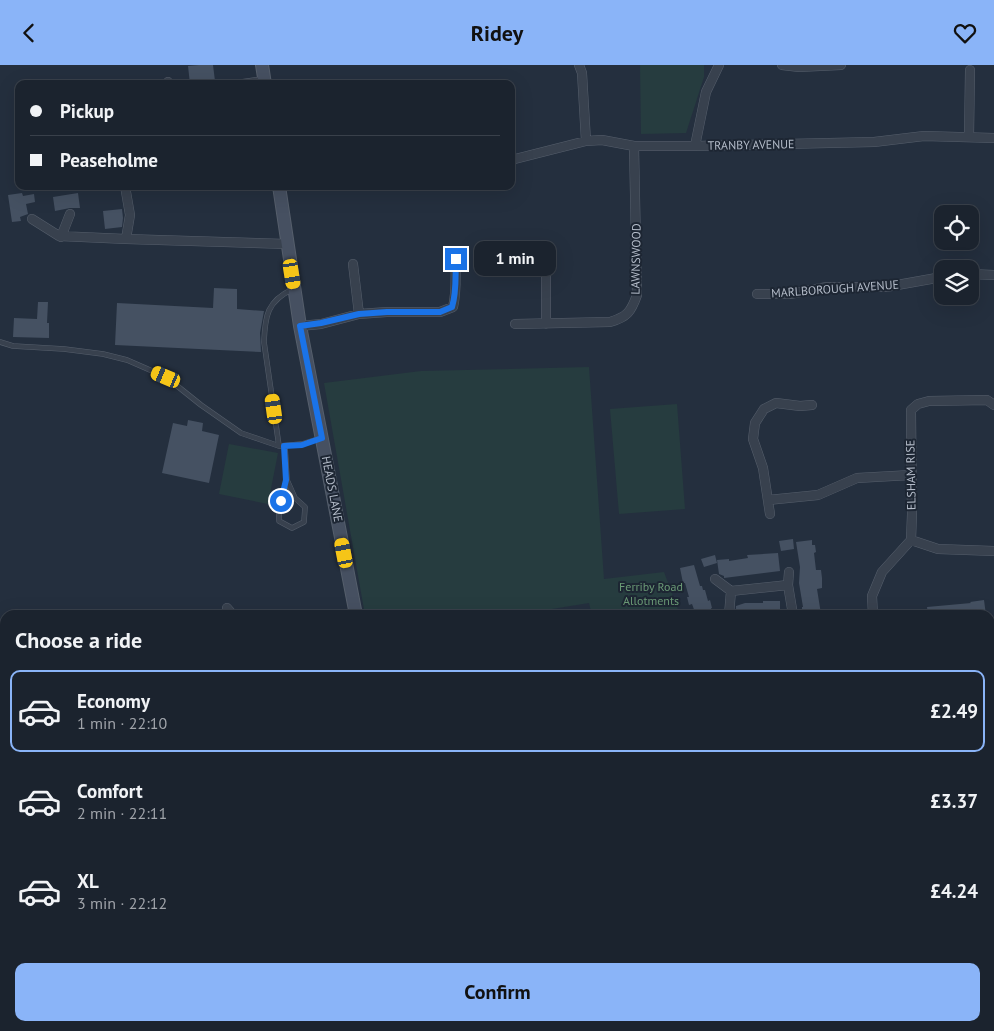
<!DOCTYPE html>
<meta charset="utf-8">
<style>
body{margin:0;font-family:"PT Sans",sans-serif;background:#242b36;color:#f1f3f6;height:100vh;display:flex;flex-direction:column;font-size:19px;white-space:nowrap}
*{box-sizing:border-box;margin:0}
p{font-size:16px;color:#a0a4aa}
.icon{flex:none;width:28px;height:28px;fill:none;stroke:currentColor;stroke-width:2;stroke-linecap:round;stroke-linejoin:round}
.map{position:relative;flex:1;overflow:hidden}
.details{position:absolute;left:0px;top:545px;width:995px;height:421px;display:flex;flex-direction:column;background:#1b232e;border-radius:15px 15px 0 0;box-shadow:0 5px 20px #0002,0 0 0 1px #39404a}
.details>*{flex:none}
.hud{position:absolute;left:15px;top:15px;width:500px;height:110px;border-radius:10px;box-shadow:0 5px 20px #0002,0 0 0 1px #39404a;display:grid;align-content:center;height:110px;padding:0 15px;background:#1b232e}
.buttons{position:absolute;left:934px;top:140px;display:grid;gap:10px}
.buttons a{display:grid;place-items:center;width:45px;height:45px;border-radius:10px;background:#1b232e;box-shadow:0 5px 20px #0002,0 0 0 1px #39404a;font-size:25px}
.end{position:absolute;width:22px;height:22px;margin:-11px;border:6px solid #1a73e8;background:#fff;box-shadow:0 0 0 2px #fff}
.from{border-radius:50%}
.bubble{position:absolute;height:35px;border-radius:10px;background:#1b232e;box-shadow:0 5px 20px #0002,0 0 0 1px #39404a;font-size:16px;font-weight:700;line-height:35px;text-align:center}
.car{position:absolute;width:15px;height:30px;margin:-15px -8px;border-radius:6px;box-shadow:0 0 4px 1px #0007;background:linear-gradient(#f5c518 24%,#345 0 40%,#f5c518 0 76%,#345 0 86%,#f5c518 0)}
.hud b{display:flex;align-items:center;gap:18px;height:48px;font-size:19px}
.hud b+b{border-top:1px solid #39404a}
.hud i{width:12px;height:12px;background:#f1f3f6}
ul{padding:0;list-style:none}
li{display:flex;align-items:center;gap:15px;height:82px;margin:0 10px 8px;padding:0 5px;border:2px solid transparent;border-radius:10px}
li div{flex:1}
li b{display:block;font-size:19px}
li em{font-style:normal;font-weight:700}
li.selected{border-color:#8ab4f8}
li>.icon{width:45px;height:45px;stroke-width:1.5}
h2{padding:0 15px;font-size:22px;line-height:60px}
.cta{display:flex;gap:10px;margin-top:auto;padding:10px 15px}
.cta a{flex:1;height:58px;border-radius:10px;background:#8ab4f8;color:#111;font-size:20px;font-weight:700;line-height:58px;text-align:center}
header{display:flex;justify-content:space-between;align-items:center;height:65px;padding:0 15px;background:#8ab4f8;color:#111;font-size:22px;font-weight:700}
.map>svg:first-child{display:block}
.green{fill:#263c3f}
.building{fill:#455162}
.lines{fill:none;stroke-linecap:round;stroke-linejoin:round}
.lane-casing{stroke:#565f6c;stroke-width:5.5}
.street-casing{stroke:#565f6c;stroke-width:10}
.secondary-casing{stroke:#565f6c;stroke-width:14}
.highway-casing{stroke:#434c59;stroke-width:18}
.lane{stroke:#38414e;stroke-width:4.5}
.street{stroke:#38414e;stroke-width:9}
.secondary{stroke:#465061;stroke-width:12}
.highway{stroke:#746855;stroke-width:16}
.highway-bridge-casing{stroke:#434c59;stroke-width:18;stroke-linecap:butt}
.highway-bridge{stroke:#746855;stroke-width:16}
.route{stroke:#1a73e8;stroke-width:6}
.labels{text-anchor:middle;stroke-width:4;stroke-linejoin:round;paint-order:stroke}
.street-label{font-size:12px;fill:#b4bcc9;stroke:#1d2633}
.park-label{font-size:12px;fill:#6b9a76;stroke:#1d2633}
</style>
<header><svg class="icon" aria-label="back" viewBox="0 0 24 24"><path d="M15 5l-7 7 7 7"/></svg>Ridey<svg class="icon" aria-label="heart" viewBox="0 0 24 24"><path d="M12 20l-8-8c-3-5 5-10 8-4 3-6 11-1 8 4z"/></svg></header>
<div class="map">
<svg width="994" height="966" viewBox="0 0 994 966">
<rect width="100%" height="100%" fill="#242f3e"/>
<!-- green -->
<path class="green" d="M640 0H704V12L686 68 641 69Z
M589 302 604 514 664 507 680 550H592L589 538 515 550H365L324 318 421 306Z
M677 339 685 444 619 449 610 344Z
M229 379 278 388 268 439 219 429Z"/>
<!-- building -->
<path class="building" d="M199 0H213L215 16 190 19 188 1Z
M22 128 23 131 34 129 35 137 26 139 28 149 20 152 21 156 12 157 8 130Z
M78 128 80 143H70L55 146 53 132Z
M122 144 123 153 122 162 105 164 103 146Z
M214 223 237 224V244L264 246 260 268 261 287 115 280 117 238 213 243Z
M38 237H48L47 258H49V273L13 272 14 253 37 254Z
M188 355 203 358 202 366 219 370 209 418 162 408 173 358 187 361Z
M793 474 794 484 781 486 779 476Z
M812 475V480H815L816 487 814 488 816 505H821L822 513V523L817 524 821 549 802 550V542H803L799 518 800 502 796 477Z
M778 488 780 506 724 513V511L719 509 717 495 729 494V496L748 493 747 490Z
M715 490 717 498 704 502 701 494Z
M694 500 700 521H702L703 525H705L708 536 710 535 712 543H711L713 548 709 550H696L692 539 689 540 687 532H689L685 518H683L680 503Z
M984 535 986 550H928L927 542 971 538 970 537Z
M763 536H780V548H775V550H736V541L745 538H763Z"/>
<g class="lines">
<defs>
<path id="lane" d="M0 277 13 281 64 284 103 289 127 295 166 312 201 340 241 368 279 381 302 379 321 373
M279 381 264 277C265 251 267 236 293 224
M285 381 287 415 279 445V456L292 463 304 457 305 442 295 433 287 415
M990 620 994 621
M0 737 5 744
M0 796 5 805
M83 961 85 966
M141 961 143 966"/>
<path id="street" d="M579 0 582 8 586 76
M782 0 799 2 841 0
M168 17V19
M243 19 264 16
M969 72 970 5
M695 81 706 27 719 0
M511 95 586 76 602 75 634 81H695L874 77 924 71 994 73
M125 121 130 150 126 174 287 179
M32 154 59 171 126 174
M61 172 70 149
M353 199 359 249
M970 209 994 210
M757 229H790L827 222H886L942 212
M515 259 610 257C627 252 631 247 637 230L634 81
M546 259V189
M300 261 321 259 359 249 387 247H440L453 242C457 226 455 210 456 193
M768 435 818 430 857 413 911 410
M770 449 763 403 753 374 755 358 764 344 776 338 800 341 812 340
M911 475 938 484 994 486
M715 514 731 526
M788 520 789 507
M227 543 233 550
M729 550 731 526 788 520 793 550
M873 550 872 531 882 507 911 475 912 449 911 345 918 339 929 336 987 335 994 340
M0 576 5 580
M0 599 5 594
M0 627 5 633
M0 898 5 896
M990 902 994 901
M194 961 195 966
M682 966 705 961"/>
<path id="secondary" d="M262 0 265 19
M279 121 300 261 356 550
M990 659H994
M447 961 448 966"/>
<path id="highway" d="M0 752 5 761
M102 961 104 966
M116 961 117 966"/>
</defs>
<!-- lane casing -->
<use href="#lane" class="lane-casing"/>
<!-- street casing -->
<use href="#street" class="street-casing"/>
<!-- secondary casing -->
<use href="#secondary" class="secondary-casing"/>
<!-- highway casing -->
<use href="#highway" class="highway-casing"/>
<!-- lane -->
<use href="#lane" class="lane"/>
<!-- street -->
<use href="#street" class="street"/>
<!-- secondary -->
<use href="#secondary" class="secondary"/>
<!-- highway -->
<use href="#highway" class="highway"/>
<defs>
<path id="highway-bridge" d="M0 773 5 781"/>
</defs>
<!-- highway-bridge casing -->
<use href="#highway-bridge" class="highway-bridge-casing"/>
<!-- highway-bridge -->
<use href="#highway-bridge" class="highway-bridge"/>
</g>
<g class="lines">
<!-- route -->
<path class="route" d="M281 436 286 415 284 381 302 380 322 373 300 261 321 258 359 249 387 247H440L452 242C457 226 455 210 456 194"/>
</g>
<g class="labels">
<!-- street labels -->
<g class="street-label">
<text transform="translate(751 80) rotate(-1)" y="4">TRANBY AVENUE</text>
<text transform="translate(636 194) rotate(-89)" y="4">LAWNSWOOD</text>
<text transform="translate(835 224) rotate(-4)" y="4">MARLBOROUGH AVENUE</text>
<text transform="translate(911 410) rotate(-91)" y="4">ELSHAM RISE</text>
<text transform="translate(332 424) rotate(79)" y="4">HEADS LANE</text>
</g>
<!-- park labels -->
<g class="park-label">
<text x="651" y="526">Ferriby Road<tspan x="651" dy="14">Allotments</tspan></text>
</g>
</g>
</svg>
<div class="buttons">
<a><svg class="icon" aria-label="locate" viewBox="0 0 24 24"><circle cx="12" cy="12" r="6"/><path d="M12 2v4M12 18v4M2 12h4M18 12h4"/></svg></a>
<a><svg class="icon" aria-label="layers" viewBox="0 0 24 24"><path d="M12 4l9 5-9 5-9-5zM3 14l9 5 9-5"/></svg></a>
</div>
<i class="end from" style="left:281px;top:436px"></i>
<i class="end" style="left:456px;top:194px"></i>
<div class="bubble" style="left:474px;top:176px;width:82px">1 min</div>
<i class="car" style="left:292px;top:209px;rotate:171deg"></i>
<i class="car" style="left:166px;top:312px;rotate:293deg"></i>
<i class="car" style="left:274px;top:344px;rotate:352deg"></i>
<i class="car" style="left:344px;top:488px;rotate:349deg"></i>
<div class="hud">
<b><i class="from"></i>Pickup</b>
<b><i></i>Peaseholme</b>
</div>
<section class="details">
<h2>Choose a ride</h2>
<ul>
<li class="selected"><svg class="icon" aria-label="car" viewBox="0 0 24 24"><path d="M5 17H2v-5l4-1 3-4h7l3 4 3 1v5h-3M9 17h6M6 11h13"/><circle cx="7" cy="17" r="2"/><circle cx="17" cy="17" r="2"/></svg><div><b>Economy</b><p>1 min · 22:10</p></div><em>£2.49</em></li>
<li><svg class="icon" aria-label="car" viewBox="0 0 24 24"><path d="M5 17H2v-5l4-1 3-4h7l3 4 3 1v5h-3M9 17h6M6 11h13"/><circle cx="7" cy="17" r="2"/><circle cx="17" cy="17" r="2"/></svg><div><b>Comfort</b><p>2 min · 22:11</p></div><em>£3.37</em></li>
<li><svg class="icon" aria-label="car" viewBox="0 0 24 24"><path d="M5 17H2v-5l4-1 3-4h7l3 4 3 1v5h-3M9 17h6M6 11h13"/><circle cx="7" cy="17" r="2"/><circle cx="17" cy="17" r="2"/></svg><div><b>XL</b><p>3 min · 22:12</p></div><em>£4.24</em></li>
</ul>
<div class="cta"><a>Confirm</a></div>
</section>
</div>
